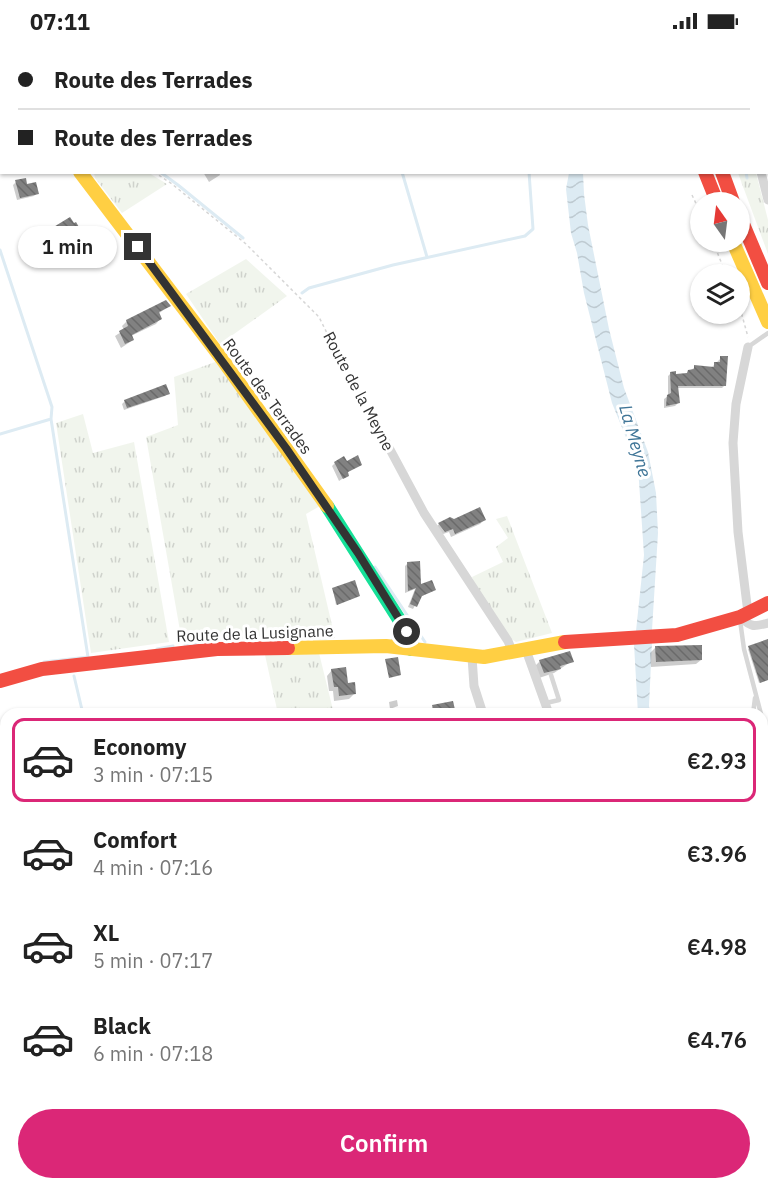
<!DOCTYPE html>
<meta charset="utf-8">
<style>
body{margin:0;font-family:"IBM Plex Sans",sans-serif;background:#f6f6f6;color:#222;height:100vh;display:flex;flex-direction:column;font-size:22px;white-space:nowrap}
*{box-sizing:border-box;margin:0}
p{font-size:20px;color:#767676}
.icon{flex:none;width:33px;height:33px;fill:none;stroke:currentColor;stroke-width:2;stroke-linecap:round;stroke-linejoin:round}
.map{position:relative;flex:1;overflow:hidden}
.side{position:absolute;left:0px;top:666px;width:768px;height:482px;display:flex;flex-direction:column;background:#fff;border-radius:18px 18px 0 0;box-shadow:0 2px 4px #0004}
.side>*{flex:none}
.top-card{position:absolute;left:0px;top:0px;width:768px;height:132px;box-shadow:0 2px 4px #0004;display:grid;align-content:center;height:132px;padding:0 18px;background:#fff}
.needle{width:39px;rotate:346deg}
.fabs{position:absolute;left:690px;top:150px;display:grid;gap:12px}
.fabs a{display:grid;place-items:center;width:60px;height:60px;border-radius:50%;background:#fff;box-shadow:0 2px 4px #0004;font-size:30px}
.end{position:absolute;width:27px;height:27px;margin:-14px;border:8px solid #333;background:#fff;box-shadow:0 0 0 3px #fff}
.from{border-radius:50%}
.bubble{position:absolute;height:42px;border-radius:21px;background:#fff;box-shadow:0 2px 4px #0004;font-size:20px;font-weight:600;line-height:42px;text-align:center}
.top-card b{display:flex;align-items:center;gap:21px;height:57px;font-size:22px}
.top-card b+b{border-top:2px solid #e0e0e0}
.top-card i{width:15px;height:15px;background:#222}
ul{padding:10px 0 0;list-style:none}
li{display:flex;align-items:center;gap:18px;height:84px;margin:0 12px 9px;padding:0 6px;border:3px solid transparent;border-radius:12px}
li div{flex:1}
li b{display:block;font-size:22px}
li em{font-style:normal;font-weight:600}
li.selected{border-color:#db2777}
li>.icon{width:54px;height:54px;stroke-width:1.5}
.button{display:flex;gap:12px;margin-top:auto;padding:12px 18px}
.button a{flex:1;height:69px;border-radius:36px;background:#db2777;color:#fff;font-size:24px;font-weight:600;line-height:69px;text-align:center}
.status{display:flex;justify-content:space-between;align-items:center;height:42px;padding:0 30px;background:#fff;direction:ltr}
.status svg{height:16px;fill:currentColor}
.map>svg:first-child{display:block}
.grass{fill:url(#grass-tufts)}
.water{fill:url(#water-waves)}
.shadow{fill:#0003}
.lines{fill:none;stroke-linecap:round;stroke-linejoin:round}
.stream{stroke:#ddebf3;stroke-width:3}
.building{fill:url(#building-back-hatch)}
.path{stroke:#d6d6d6;stroke-width:1.5;stroke-dasharray:3 3;stroke-linecap:butt}
.lane{stroke:#d7d7d7;stroke-width:4.5}
.street{stroke:#d7d7d7;stroke-width:9}
.fast{stroke:#16e098;stroke-width:14}
.slow{stroke:#ffcf43;stroke-width:14}
.jam{stroke:#f24e42;stroke-width:14}
.route{stroke:#333;stroke-width:8}
.labels{text-anchor:middle;stroke-width:6;stroke-linejoin:round;paint-order:stroke}
.street-label{font-size:16px;fill:#333;stroke:#fff}
.water-label{font-size:18px;font-style:italic;fill:#3f7597;stroke:#fff}
</style>
<div class="status"><b>07:11</b><svg viewBox="0 0 49 12"><path d="M0 12V9h3v3zM5 12V6h3v6zM10 12V3h3v9zM15 12V0h3v12zM26 1h20v11H26zM47 4h2v5h-2z"/></svg></div>
<div class="map">
<svg width="768" height="1147" viewBox="0 0 768 1147">
<defs>
<pattern id="grass-tufts" width="24" height="20" patternUnits="userSpaceOnUse" patternTransform="scale(1.5)"><rect width="24" height="20" fill="#f1f5ed"/><path d="M3 7l-1-3M5 7V3M7 7l1-3M15 17l-1-3M17 17v-4M19 17l1-3" fill="none" stroke="#cfd2cc"/></pattern>
<pattern id="water-waves" width="16" height="10" patternUnits="userSpaceOnUse" patternTransform="scale(1.5)"><rect width="16" height="10" fill="#ddebf3"/><path d="M0 5q4-4 8 0t8 0" fill="none" stroke="#becad1"/></pattern>
<pattern id="building-back-hatch" width="6" height="6" patternUnits="userSpaceOnUse" patternTransform="scale(1.5)"><rect width="6" height="6" fill="#818181"/><path d="M-1 5l2 2M0 0l6 6M5-1l2 2" fill="none" stroke="#6a6a6a"/></pattern>
</defs>
<rect width="100%" height="100%" fill="#fff"/>
<!-- grass -->
<path class="grass" d="M94 131H149L167 142 122 171 95 136Z
M738 131H756L768 178V212Z
M246 217 287 254 220 302 186 252Z
M218 319 320 464 306 472 335 596 324 598 246 597 182 600 146 395 178 383 174 335Z
M83 372 93 411 134 400 169 600 91 611 56 381Z
M507 474 552 591 516 600 510 596 474 541 472 535 503 520 496 505 508 496 496 477Z
M319 611 334 672H278L265 613Z
M411 1142H491L492 1147H368Z"/>
<!-- water -->
<path class="water" d="M569 131H583L584 152 588 183 609 287 624 346 648 410 656 451 658 491 652 588 636 589 644 513 638 425 612 361 584 251 577 211 571 191 566 147Z
M652 600 649 664 650 672H638L634 602Z"/>
<!-- shadow -->
<path class="shadow" d="M203 130H219L220 133 209 140Z
M16 140 26 144 37 151 34 154 17 158 13 143Z
M70 177 79 194 69 200 63 188 53 194 50 190 53 187Z
M169 264 158 272 160 277 156 282 131 294 133 298 121 306 115 294 124 288 122 284 127 279Z
M721 316 725 343 722 346H676L678 361 675 364 664 366V357L668 354V334L671 331 675 334 686 332 695 325 711 326Z
M168 351 165 354 124 368 122 362 125 359Z
M335 421H346L361 422 346 431 348 433 339 439 332 424Z
M484 478 480 482 451 495 449 490 440 493 435 486 439 482 454 479Z
M408 521 419 544 434 548 420 555 413 567 408 565 415 547 405 551V524Z
M333 548 357 554 336 563Z
M768 598V638L759 641 748 607Z
M655 606 701 618 696 622 651 625 650 611Z
M540 619H572L554 631 539 636 535 624Z
M332 628 354 652 349 657 334 659 333 649H329L327 634Z
M397 658 398 664 390 667 389 660Z
M433 665 453 672H423L428 671Z"/>
<g class="lines">
<!-- stream -->
<path class="stream" d="M374 0V2
M521 0V2
M188 2V0
M304 2 310 0
M725 2V0
M0 36 2 38
M160 130 178 143 243 196
M402 130 427 215
M746 130 747 136
M0 208 52 365 51 377
M302 251 309 246 393 223 525 194 533 187 529 130
M0 392 51 377 88 615
M375 525 425 600
M392 598H402
M185 603 218 600
M157 607 173 604
M44 620 88 615
M74 634 83 672
M185 1142 187 1147"/>
</g>
<!-- building -->
<path class="building" d="M26 136 27 142 36 140 39 152 20 156 15 138Z
M70 175 74 181 76 180 83 192 72 199 66 187 56 192 52 186Z
M166 258 171 264 159 270 162 277 132 293 134 298 125 302 119 289 128 284 126 278Z
M720 314H728L726 344H678L680 361 666 364 667 353 671 351 670 330 676 329V332L687 331 688 328 694 327V323L714 325V320H720Z
M166 342 170 352 127 366 124 358Z
M358 413 362 423 348 430 349 434 343 437 334 420 344 414 347 419Z
M480 465 486 478 455 492 453 487 445 490 438 481 450 475 454 477Z
M420 519 421 542 432 538 436 548 422 554 417 565 410 562 416 546 408 549 407 520Z
M355 538 360 554 337 563 332 546Z
M768 597V638L760 641 748 604Z
M702 603V618L656 620 655 604Z
M570 609 574 620 560 624 561 627 544 631 539 618Z
M398 615 401 633 389 636 385 617Z
M346 625 348 641 355 640 356 652 339 654 338 645H334L331 627Z
M453 659 456 672H434L432 663Z"/>
<g class="lines">
<!-- path -->
<path class="path" d="M33 0 34 2
M154 130 172 142 246 202 319 275 371 380 380 392
M692 153 700 170
M713 200 726 232
M740 266 748 295"/>
<!-- lane -->
<path class="lane" d="M748 305 768 291
M740 578 744 607 761 672
M546 661 559 658 551 633
M753 672 755 656
M762 677 768 700"/>
<!-- street -->
<path class="street" d="M198 0 199 2
M766 26 768 18
M0 27 2 29
M761 130 768 158
M748 305 736 362 733 401 738 490 748 571
M386 400 424 471 508 599 513 611
M740 575C751 585 753 585 768 581
M526 608 549 672
M472 615 474 644 483 672
M762 1071 768 1078
M497 1142 498 1147"/>
<!-- fast -->
<path class="fast" d="M664 0 665 2
M681 0V2
M327 464 407 590 412 600 411 607"/>
<!-- slow -->
<path class="slow" d="M80 130 222 317 327 464
M733 200 768 280
M288 606 386 604 484 615 565 600"/>
<!-- jam -->
<path class="jam" d="M705 130 717 160
M722 130 733 160
M740 175 768 241
M565 600 677 593 740 575 768 561
M0 639 42 627 217 607 288 606"/>
</g>
<g class="lines">
<!-- route -->
<path class="route" d="M138 205 286 406 358 511 407 590"/>
</g>
<g class="labels">
<!-- street labels -->
<g class="street-label">
<text transform="translate(359 349) rotate(62)" y="6">Route de la Meyne</text>
<text transform="translate(268 354) rotate(54)" y="6">Route des Terrades</text>
<text transform="translate(255 591) rotate(-2)" y="6">Route de la Lusignane</text>
</g>
<!-- water labels -->
<g class="water-label">
<text transform="translate(635 399) rotate(74)" y="6">La Meyne</text>
</g>
</g>
</svg>
<div class="fabs">
<a><svg class="needle" viewBox="-14 -14 28 28"><path d="M0-13l5 13h-10z" fill="#e53935"/><path d="M0 13l5-13h-10z" fill="#767676"/></svg></a>
<a><svg class="icon" aria-label="layers" viewBox="0 0 24 24"><path d="M12 4l9 5-9 5-9-5zM3 14l9 5 9-5"/></svg></a>
</div>
<i class="end from" style="left:407px;top:590px"></i>
<i class="end" style="left:138px;top:205px"></i>
<div class="bubble" style="left:18px;top:184px;width:99px">1 min</div>
<div class="top-card">
<b><i class="from"></i>Route des Terrades</b>
<b><i></i>Route des Terrades</b>
</div>
<section class="side">
<ul>
<li class="selected"><svg class="icon" aria-label="car" viewBox="0 0 24 24"><path d="M5 17H2v-5l4-1 3-4h7l3 4 3 1v5h-3M9 17h6M6 11h13"/><circle cx="7" cy="17" r="2"/><circle cx="17" cy="17" r="2"/></svg><div><b>Economy</b><p>3 min · 07:15</p></div><em>€2.93</em></li>
<li><svg class="icon" aria-label="car" viewBox="0 0 24 24"><path d="M5 17H2v-5l4-1 3-4h7l3 4 3 1v5h-3M9 17h6M6 11h13"/><circle cx="7" cy="17" r="2"/><circle cx="17" cy="17" r="2"/></svg><div><b>Comfort</b><p>4 min · 07:16</p></div><em>€3.96</em></li>
<li><svg class="icon" aria-label="car" viewBox="0 0 24 24"><path d="M5 17H2v-5l4-1 3-4h7l3 4 3 1v5h-3M9 17h6M6 11h13"/><circle cx="7" cy="17" r="2"/><circle cx="17" cy="17" r="2"/></svg><div><b>XL</b><p>5 min · 07:17</p></div><em>€4.98</em></li>
<li><svg class="icon" aria-label="car" viewBox="0 0 24 24"><path d="M5 17H2v-5l4-1 3-4h7l3 4 3 1v5h-3M9 17h6M6 11h13"/><circle cx="7" cy="17" r="2"/><circle cx="17" cy="17" r="2"/></svg><div><b>Black</b><p>6 min · 07:18</p></div><em>€4.76</em></li>
</ul>
<div class="button"><a>Confirm</a></div>
</section>
</div>
